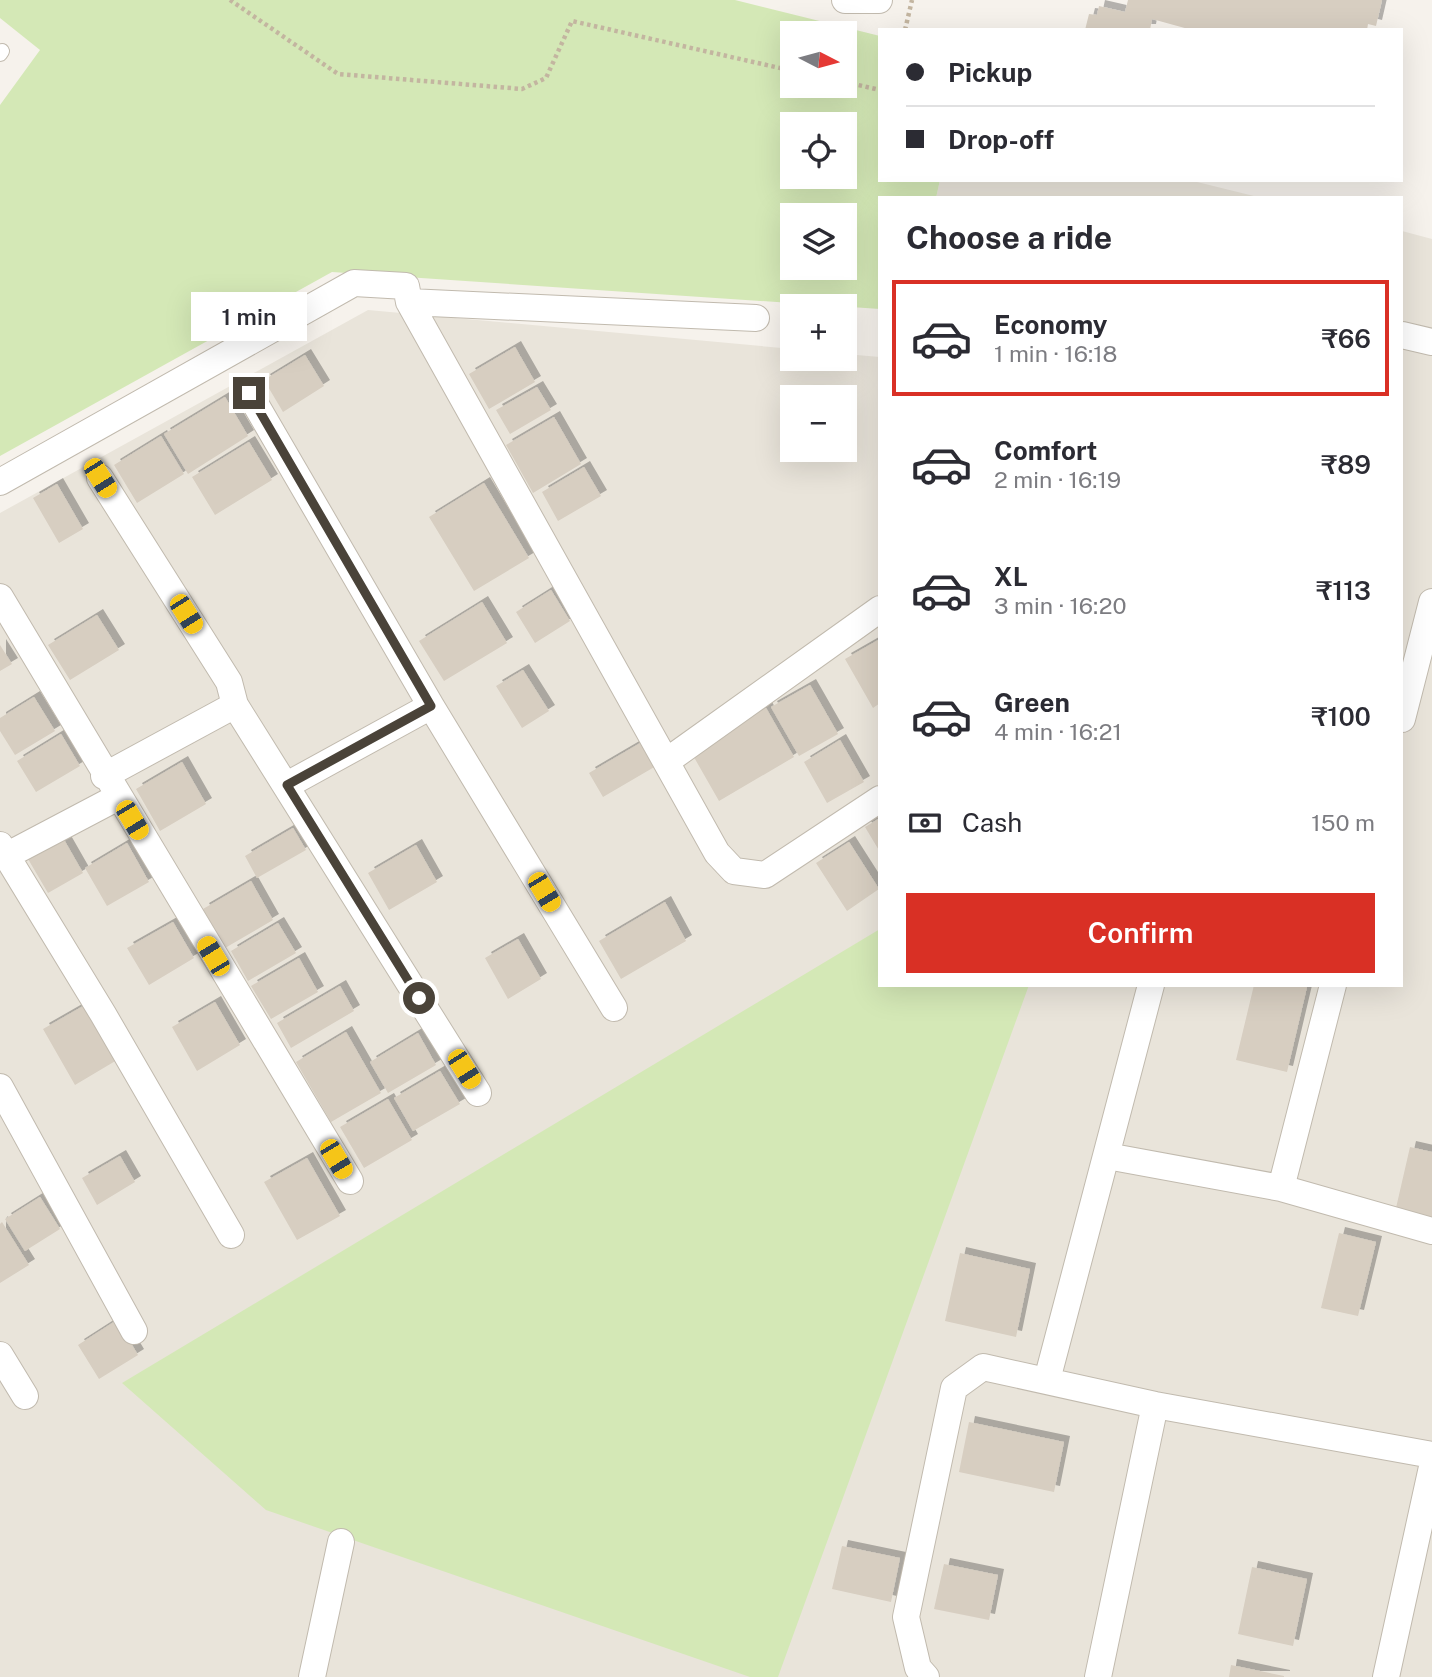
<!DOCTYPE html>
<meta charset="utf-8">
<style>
body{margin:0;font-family:"Public Sans",sans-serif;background:#f2f2f3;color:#2b2b33;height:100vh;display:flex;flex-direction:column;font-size:26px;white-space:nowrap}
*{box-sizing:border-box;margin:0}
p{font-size:23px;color:#7c7c81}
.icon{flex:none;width:38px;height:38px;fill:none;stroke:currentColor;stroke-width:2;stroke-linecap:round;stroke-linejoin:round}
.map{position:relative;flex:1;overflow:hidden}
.side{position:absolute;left:878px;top:196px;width:525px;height:791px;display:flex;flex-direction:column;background:#fff;border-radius:0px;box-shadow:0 7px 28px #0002}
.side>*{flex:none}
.top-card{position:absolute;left:878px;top:28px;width:525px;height:154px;border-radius:0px;box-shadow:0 7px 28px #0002;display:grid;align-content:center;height:154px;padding:0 28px;background:#fff}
.needle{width:46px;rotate:96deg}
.tools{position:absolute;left:780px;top:21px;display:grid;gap:14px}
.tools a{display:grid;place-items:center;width:77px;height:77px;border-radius:0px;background:#fff;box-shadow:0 7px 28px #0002;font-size:35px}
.end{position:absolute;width:32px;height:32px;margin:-16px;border:9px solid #4a4339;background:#fff;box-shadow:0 0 0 4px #fff}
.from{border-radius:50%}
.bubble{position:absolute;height:49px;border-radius:0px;background:#fff;box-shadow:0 7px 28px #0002;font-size:23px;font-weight:600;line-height:49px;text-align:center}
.car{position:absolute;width:21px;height:42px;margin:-21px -10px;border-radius:9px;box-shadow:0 0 5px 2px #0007;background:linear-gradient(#f5c518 24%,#345 0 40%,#f5c518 0 76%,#345 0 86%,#f5c518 0)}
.top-card b{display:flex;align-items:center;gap:24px;height:66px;font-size:26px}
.top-card b+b{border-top:2px solid #e1e1e2}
.top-card i{width:18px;height:18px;background:#2b2b33}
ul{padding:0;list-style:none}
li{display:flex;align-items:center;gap:21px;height:116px;margin:0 14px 10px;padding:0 14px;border:4px solid transparent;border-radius:0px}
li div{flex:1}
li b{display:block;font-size:26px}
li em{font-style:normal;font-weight:600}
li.current{border-color:#d93025}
li>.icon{width:63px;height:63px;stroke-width:1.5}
h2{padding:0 28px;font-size:32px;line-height:84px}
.pay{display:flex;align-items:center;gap:18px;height:77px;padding:0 28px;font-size:26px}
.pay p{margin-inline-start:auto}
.action{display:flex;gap:14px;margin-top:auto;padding:14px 28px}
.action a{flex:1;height:80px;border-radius:0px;background:#d93025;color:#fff;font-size:28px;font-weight:600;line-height:80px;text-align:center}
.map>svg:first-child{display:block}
.residential{fill:#e9e4da;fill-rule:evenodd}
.green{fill:#d4e8b6;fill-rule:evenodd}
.building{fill:#d7cec1;filter:url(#shadow)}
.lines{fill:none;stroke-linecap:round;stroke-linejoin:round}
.service-casing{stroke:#c1baae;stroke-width:16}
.minor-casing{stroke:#c1baae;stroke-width:28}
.path{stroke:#c3b5a0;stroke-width:4.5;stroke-dasharray:3.5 3.5;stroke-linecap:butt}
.service{stroke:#fff;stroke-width:14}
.minor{stroke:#fff;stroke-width:26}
.route{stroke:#4a4339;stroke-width:9}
</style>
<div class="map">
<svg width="1432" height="1677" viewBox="0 0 1432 1677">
<defs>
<filter id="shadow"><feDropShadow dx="6" dy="-6" stdDeviation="0" flood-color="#0004"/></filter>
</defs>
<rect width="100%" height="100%" fill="#f6f2ec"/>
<!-- residential -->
<path class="residential" d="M940 180H1189L1262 198H936Z
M1402 231 1432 239V1677H0V513L368 310 793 349V359H845V354L880 357V985H1402ZM793 397H845V450H793Z"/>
<!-- green -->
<path class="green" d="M0 0H735L880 36V180H940L936 198H880V309L332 272 0 456V105L40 50 0 18ZM793 33H845V86H793ZM793 124H845V177H793ZM793 215H845V268H793Z
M880 929V985H1029L778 1677H750L266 1510 122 1383Z"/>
<!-- building -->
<path class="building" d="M1128 0H1382L1376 26 1368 24 1367 30H1192L1152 19 1150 30H1085L1089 14 1097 15 1099 6 1125 12Z
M515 347 535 382 489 409 469 374Z
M305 355 324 386 283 412 264 380Z
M537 387 551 410 510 434 496 410Z
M225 397 248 436 188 474 164 434Z
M554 417 581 464 533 493 506 445Z
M161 436 184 474 137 503 114 465Z
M249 442 272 480 215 515 192 477Z
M584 467 601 496 558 521 542 492Z
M484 483 529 558 474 591 429 517Z
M57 484 83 529 59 543 33 498Z
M551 590 570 621 535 643 516 612Z
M482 602 507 643 444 681 419 641Z
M97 615 119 650 70 680 48 645Z
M880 639V703L873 708 845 659Z
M0 645 12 664 0 671Z
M523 670 549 711 522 728 496 686Z
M810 685 838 734 799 756 771 707Z
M34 697 55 731 15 755 0 731V718Z
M766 708 794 757 719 801 691 752Z
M61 734 80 766 36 792 17 761Z
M840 740 864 782 827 803 804 762Z
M642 742 656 766 603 797 589 773Z
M182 762 206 804 160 831 136 789Z
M880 818V852L865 827Z
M293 828 306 850 257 878 245 856Z
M63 838 83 873 48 893 28 859Z
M849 842 879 889 847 911 816 863Z
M127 843 149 882 107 906 85 868Z
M416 845 437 882 389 910 368 873Z
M251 881 273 920 225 948 203 909Z
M665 902 686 941 621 979 599 941Z
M173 922 194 958 149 985 127 948Z
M278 923 296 953 248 981 231 951Z
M518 939 541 979 508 999 485 958Z
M299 958 318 992 271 1019 251 986Z
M1254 985 1307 987 1287 1072 1236 1060Z
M340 986 354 1011 291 1048 277 1023Z
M215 1002 240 1045 197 1071 172 1027Z
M85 1005 117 1060 75 1085 43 1029Z
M346 1032 381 1093 331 1122 296 1062Z
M418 1033 436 1065 388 1093 370 1062Z
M440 1071 460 1104 413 1131 394 1098Z
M388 1099 412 1140 364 1168 340 1127Z
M1410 1147 1432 1152V1217L1396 1208Z
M120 1156 135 1182 97 1205 82 1178Z
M307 1158 340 1216 297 1240 264 1182Z
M40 1197 60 1229 25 1251 5 1219Z
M2 1222 29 1265 0 1283V1224Z
M1339 1233 1376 1242 1358 1316 1321 1308Z
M960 1253 1030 1269 1016 1337 945 1321Z
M117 1320 138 1355 99 1379 78 1345Z
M969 1422 1064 1442 1054 1492 959 1472Z
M842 1546 900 1558 891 1602 832 1589Z
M944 1564 998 1575 989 1620 934 1609Z
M1252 1567 1307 1579 1293 1646 1238 1634Z
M1231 1665 1284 1676V1677H1229Z"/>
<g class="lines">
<defs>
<path id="service" d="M0 54 2 51"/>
<path id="minor" d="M845 0H879
M409 302 756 318
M1402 335 1432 342
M249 393 431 706 614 1008
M100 478 229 682 235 705 478 1093
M0 482 354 283 406 286 409 302 717 853 734 871 765 875 880 799
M0 597 350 1181
M1402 719 1432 602
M667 761 880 609
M104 776 235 705
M287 785 431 706
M0 845 103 1014 231 1235
M6 856 118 797
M0 1087 134 1331
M1107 1156 1281 1188 1432 1231
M1281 1188 1333 985
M0 1355 25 1396
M1047 1380 1151 985
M312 1677 341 1542
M926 1677 918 1668 906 1617 954 1388 983 1367 1155 1405 1432 1455
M1098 1677 1155 1405
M1386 1677 1432 1467"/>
</defs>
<!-- service casing -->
<use href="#service" class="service-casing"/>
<!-- minor casing -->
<use href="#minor" class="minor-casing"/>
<!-- path -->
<path class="path" d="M230 0 338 74 522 89 546 78 572 21 793 71
M905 30 912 0
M845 82 880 90"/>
<!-- service -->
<use href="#service" class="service"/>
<!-- minor -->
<use href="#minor" class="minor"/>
</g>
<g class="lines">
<!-- route -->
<path class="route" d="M249 393 431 706 287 785 419 998"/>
</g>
</svg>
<div class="tools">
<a><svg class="needle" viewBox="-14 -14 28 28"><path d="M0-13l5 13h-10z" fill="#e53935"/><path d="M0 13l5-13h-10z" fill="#7c7c81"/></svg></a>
<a><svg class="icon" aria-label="locate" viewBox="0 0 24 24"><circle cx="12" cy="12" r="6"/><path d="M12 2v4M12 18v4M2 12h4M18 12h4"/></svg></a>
<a><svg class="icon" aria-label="layers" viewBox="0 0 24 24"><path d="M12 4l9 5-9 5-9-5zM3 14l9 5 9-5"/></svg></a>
<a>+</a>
<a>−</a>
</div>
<i class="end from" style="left:419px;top:998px"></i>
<i class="end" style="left:249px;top:393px"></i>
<div class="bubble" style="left:191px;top:292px;width:116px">1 min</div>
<i class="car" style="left:100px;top:478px;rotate:148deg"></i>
<i class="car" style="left:186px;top:614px;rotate:148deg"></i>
<i class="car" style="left:132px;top:820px;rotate:149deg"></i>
<i class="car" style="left:544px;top:892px;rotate:149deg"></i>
<i class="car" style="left:213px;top:956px;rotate:329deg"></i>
<i class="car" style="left:464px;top:1069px;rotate:148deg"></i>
<i class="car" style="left:336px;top:1159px;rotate:149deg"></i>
<div class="top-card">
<b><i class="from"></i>Pickup</b>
<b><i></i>Drop-off</b>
</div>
<section class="side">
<h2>Choose a ride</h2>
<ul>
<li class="current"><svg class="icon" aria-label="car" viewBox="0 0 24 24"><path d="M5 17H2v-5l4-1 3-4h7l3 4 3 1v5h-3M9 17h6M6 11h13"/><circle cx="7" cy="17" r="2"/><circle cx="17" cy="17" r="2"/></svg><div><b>Economy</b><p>1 min · 16:18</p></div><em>₹66</em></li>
<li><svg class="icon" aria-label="car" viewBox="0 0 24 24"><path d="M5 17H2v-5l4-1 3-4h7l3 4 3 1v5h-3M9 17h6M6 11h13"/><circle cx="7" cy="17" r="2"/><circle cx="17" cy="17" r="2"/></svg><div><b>Comfort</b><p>2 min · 16:19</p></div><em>₹89</em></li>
<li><svg class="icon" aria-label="car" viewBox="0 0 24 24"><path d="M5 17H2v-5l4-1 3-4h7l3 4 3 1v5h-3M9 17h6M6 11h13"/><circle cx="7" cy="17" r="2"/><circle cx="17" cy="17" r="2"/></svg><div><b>XL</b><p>3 min · 16:20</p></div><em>₹113</em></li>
<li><svg class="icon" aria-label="car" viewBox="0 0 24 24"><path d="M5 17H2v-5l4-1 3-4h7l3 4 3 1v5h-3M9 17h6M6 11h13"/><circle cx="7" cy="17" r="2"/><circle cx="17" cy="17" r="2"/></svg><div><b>Green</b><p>4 min · 16:21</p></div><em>₹100</em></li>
</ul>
<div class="pay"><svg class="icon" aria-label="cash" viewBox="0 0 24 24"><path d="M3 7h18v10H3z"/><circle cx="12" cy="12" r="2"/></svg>Cash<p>150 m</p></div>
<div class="action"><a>Confirm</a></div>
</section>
</div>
